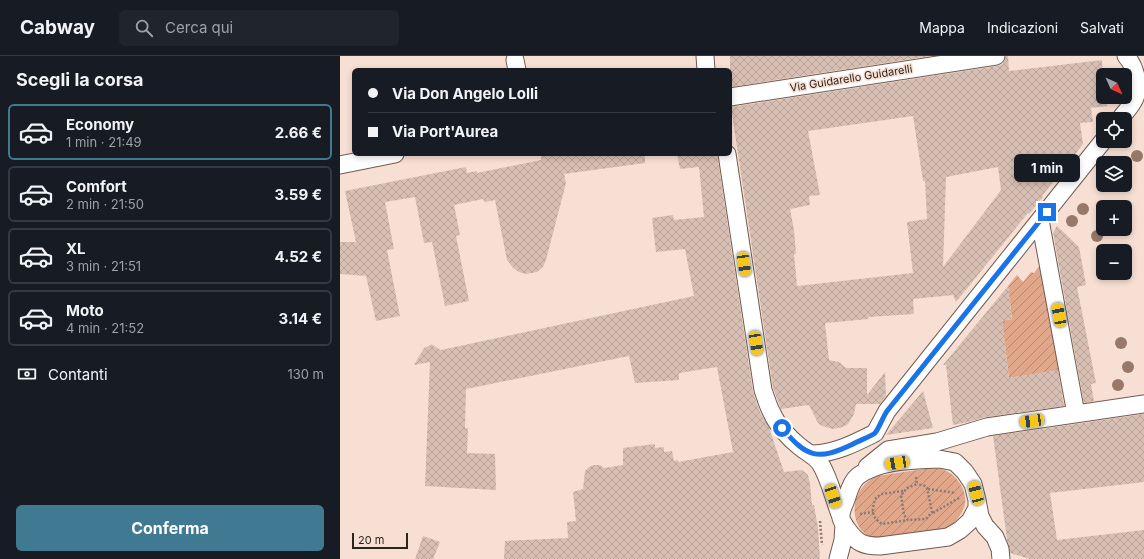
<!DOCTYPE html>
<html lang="it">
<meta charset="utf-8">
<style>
body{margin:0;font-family:Inter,sans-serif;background:#20242c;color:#f1f3f6;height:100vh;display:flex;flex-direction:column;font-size:15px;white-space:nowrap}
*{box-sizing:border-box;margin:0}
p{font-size:13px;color:#9ea1a6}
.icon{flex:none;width:22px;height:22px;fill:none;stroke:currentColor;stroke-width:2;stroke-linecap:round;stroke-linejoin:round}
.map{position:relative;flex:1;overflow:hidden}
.side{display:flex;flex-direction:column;background:#171b24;width:340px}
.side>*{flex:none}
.hud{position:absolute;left:12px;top:12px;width:380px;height:88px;border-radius:6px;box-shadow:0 2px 6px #0003;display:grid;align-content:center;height:88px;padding:0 16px;background:#171b24}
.needle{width:26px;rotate:135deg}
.buttons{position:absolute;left:756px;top:12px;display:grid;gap:8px}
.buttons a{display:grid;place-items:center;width:36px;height:36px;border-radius:6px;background:#171b24;box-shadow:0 2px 6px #0003;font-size:20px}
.scale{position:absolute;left:12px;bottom:10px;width:56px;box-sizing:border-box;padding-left:4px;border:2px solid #2d241f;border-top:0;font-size:11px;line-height:14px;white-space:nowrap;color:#2d241f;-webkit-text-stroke:3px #f8dfd3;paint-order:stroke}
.end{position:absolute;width:18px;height:18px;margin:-9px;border:5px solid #1a73e8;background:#fff;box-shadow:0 0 0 2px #fff}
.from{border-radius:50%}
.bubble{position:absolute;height:28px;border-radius:6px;background:#171b24;box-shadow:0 2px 6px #0003;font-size:13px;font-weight:700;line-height:28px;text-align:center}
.car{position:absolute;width:12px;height:24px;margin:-12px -6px;border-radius:5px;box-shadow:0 0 3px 1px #0007;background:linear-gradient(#f5c518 24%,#345 0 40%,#f5c518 0 76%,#345 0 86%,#f5c518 0)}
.hud b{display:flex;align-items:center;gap:14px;height:38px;font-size:15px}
.hud b+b{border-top:1px solid #363941}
.hud i{width:10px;height:10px;background:#f1f3f6}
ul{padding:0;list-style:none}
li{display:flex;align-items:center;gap:12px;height:56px;margin:0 8px 6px;padding:0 8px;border:2px solid #363941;border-radius:6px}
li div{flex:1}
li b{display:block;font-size:15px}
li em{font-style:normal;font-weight:700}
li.current{border-color:#3f7a92}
li>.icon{width:36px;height:36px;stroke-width:1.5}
h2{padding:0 16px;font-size:18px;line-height:48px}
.pay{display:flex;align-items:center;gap:10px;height:44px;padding:0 16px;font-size:15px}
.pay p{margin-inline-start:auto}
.cta{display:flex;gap:8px;margin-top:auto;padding:8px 16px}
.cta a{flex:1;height:46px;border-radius:6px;background:#3f7a92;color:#fff;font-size:16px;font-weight:700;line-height:46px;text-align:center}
header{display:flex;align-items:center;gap:24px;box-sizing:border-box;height:56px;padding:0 20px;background:#171b24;border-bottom:1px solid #363941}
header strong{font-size:19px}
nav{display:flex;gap:22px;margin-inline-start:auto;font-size:14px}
.search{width:280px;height:36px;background:#20242c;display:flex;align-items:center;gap:10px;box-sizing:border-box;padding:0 14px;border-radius:6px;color:#9ea1a6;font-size:15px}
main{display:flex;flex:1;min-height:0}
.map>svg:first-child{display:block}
.garden{fill:url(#garden-furrows)}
.building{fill:url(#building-cross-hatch);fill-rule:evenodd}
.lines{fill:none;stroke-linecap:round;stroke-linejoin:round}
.street-casing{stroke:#715b51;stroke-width:19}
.path{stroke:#8b7a72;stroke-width:2.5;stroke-dasharray:2 2;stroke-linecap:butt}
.street{stroke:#fff;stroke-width:17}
.tree{fill:#987969}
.route{stroke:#1a73e8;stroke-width:5}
.labels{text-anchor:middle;stroke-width:3;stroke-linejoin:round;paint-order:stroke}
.street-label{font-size:11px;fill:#2d241f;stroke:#f8dfd3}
</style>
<header>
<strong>Cabway</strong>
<div class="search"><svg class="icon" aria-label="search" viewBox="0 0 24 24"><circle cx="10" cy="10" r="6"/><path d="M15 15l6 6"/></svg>Cerca qui</div>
<nav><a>Mappa</a><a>Indicazioni</a><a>Salvati</a></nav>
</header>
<main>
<section class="side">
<h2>Scegli la corsa</h2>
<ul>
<li class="current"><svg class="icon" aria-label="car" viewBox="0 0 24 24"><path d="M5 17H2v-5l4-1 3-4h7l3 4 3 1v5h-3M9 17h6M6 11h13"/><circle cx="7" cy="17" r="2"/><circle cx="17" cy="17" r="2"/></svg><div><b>Economy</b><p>1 min · 21:49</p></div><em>2.66 €</em></li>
<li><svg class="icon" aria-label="car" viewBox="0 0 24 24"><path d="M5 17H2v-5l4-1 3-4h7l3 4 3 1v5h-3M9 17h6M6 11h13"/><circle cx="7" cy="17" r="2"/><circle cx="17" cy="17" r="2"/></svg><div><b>Comfort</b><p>2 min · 21:50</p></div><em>3.59 €</em></li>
<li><svg class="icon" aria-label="car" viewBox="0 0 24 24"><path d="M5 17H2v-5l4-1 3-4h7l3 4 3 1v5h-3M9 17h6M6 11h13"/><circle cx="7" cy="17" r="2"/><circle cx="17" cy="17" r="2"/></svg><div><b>XL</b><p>3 min · 21:51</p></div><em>4.52 €</em></li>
<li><svg class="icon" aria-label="car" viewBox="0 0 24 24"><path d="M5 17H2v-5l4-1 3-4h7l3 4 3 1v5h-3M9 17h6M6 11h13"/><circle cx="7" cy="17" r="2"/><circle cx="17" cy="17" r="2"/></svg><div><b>Moto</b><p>4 min · 21:52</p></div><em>3.14 €</em></li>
</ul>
<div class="pay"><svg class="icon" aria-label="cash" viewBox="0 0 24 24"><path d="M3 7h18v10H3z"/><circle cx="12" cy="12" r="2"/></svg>Contanti<p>130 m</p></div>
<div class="cta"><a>Conferma</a></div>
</section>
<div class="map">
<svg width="804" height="503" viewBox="0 0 804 503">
<defs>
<pattern id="garden-furrows" width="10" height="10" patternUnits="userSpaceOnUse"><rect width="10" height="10" fill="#e1a78b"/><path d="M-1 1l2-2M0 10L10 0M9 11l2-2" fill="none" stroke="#b78871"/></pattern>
<pattern id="building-cross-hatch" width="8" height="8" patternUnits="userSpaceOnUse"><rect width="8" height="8" fill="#d8bfb3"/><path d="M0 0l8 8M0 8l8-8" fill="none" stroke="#baa49a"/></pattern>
</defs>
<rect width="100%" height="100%" fill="#f8dfd3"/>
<!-- garden -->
<path class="garden" d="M701 208 720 314 669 322 662 265 672 263 668 230 677 219 683 226 691 216 694 217Z
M591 412C594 413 598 412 601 413 617 417 631 438 623 454 618 465 608 472 597 476L532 483C526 479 521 475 518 469 509 450 518 428 537 420Z"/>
<!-- building -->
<path class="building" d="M390 0H590L390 31Z
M666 0H668L669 15 762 4 763 19V41H766L767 50 751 52 753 66 740 67 743 88 702 140 703 141 689 158 688 157 616 246 613 239 573 243 574 258 528 261 529 263 485 267 489 304 499 306 506 312H527V339L545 316 546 340 540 348H516L514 358 508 368 503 371 493 373 482 370 478 367 469 349 441 353 433 332 391 51 658 10 663 8ZM573 60 583 125H585L587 163 567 166 573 217 457 230 454 198H456L454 174 450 153 470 149 469 140 480 139 468 75ZM658 111 661 134 603 211 606 121Z
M210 98H305V107L224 118 226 127 206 204 203 211 197 216 186 218 179 216 173 212 167 204 155 144 145 146 143 143 114 149 120 179 116 180 129 245 105 250 92 186 84 187 75 141 45 146 54 193 47 194 60 260 36 265 26 220 0 218V186H16L5 135 126 111 127 117 137 115V117L201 104V100L211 99Z
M337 98H377L413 336 420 356 429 372 444 416 462 414 468 419 470 428 472 449H474L478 472 480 503H164L165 485 228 482 227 466 236 465 233 436 243 433 245 415 249 411 254 409H260L264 412 283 409V392L315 388V392L324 391V396L332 395 334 405 338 404V406L393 396 377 311 339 317V324L295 327 289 300 126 333 125 372H128L127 397 155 398 156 434 85 430 90 306 74 309 84 292 91 289V288L101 294 354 240 345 193 316 196 312 162 333 159 334 164 364 161 359 111 340 113Z
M717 170 739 191 746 229 737 231 756 327 751 328 754 345 744 347 713 177Z
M668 230 672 263 662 265 669 322 718 314 724 350 646 361 628 366 613 369 606 309H603Z
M583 335 593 372 546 379Z
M804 358V426L710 437 717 484 804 474V503H690L670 497 667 483 653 380Z
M83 480 100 486 93 503H75Z"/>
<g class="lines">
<defs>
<path id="street" d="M365 0 366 14
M175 4 177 14
M390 41 656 0
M780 63C785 56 794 48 796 39 799 26 795 10 786 0
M387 98 423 334C426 342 428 350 432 357 437 369 449 382 459 390 467 397 473 398 480 407 490 423 494 444 501 461
M0 109 55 98
M700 164 736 358
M535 377 547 355 763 85
M473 398C496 397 515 387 535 377
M599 403 615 406 625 416 633 428 637 444V452L630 465 620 474 608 481 540 490C523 490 517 487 507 473 505 470 502 466 501 462 500 456 505 447 507 441 509 434 512 425 518 420 539 404 574 404 599 403Z
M527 411 548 394 597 386 647 371 804 348
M637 444 640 460 645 470 655 481 660 493 661 503
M498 503 503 484 504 468"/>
</defs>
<!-- street casing -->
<use href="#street" class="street-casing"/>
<!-- path -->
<path class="path" d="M576 421 577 428 567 432 561 439 564 459 568 464 586 463 592 456 587 432 585 430 577 428
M588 433 616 437
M563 435 541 438 535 443C532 454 531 461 542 468L568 464
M593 457 619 442
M520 458 533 456
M480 465 482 489"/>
<!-- street -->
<use href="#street" class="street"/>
</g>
<!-- trees -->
<g class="tree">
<circle cx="797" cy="100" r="6"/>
<circle cx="743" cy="153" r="6"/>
<circle cx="732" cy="165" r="6"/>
<circle cx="757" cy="180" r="6"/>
<circle cx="781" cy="287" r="6"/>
<circle cx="788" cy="311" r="6"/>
<circle cx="778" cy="329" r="6"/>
</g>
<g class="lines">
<!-- route -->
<path class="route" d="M442 372C467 402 478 405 513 388 518 385 532 380 535 377 538 374 544 359 547 355L707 156"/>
</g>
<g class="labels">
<!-- street labels -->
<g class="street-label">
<text transform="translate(511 22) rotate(-9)" y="4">Via Guidarello Guidarelli</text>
</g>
</g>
</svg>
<div class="buttons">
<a><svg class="needle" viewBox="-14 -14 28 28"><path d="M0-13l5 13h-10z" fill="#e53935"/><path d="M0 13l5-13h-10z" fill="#9ea1a6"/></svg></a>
<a><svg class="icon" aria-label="locate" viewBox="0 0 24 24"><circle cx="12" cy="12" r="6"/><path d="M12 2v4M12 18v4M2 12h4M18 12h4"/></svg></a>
<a><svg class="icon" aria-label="layers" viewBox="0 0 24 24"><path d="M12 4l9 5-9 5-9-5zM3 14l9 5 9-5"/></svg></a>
<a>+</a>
<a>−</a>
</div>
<div class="scale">20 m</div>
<i class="end from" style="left:442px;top:372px"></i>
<i class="end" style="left:707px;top:156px"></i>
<div class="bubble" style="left:674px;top:98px;width:66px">1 min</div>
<i class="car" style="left:404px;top:208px;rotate:172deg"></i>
<i class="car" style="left:719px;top:259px;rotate:349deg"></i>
<i class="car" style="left:416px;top:287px;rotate:171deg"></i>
<i class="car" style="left:692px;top:365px;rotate:262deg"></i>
<i class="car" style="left:557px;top:407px;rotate:260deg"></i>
<i class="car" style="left:636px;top:437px;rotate:345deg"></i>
<i class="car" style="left:493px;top:440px;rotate:161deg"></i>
<div class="hud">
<b><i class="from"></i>Via Don Angelo Lolli</b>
<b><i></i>Via Port'Aurea</b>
</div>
</div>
</main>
